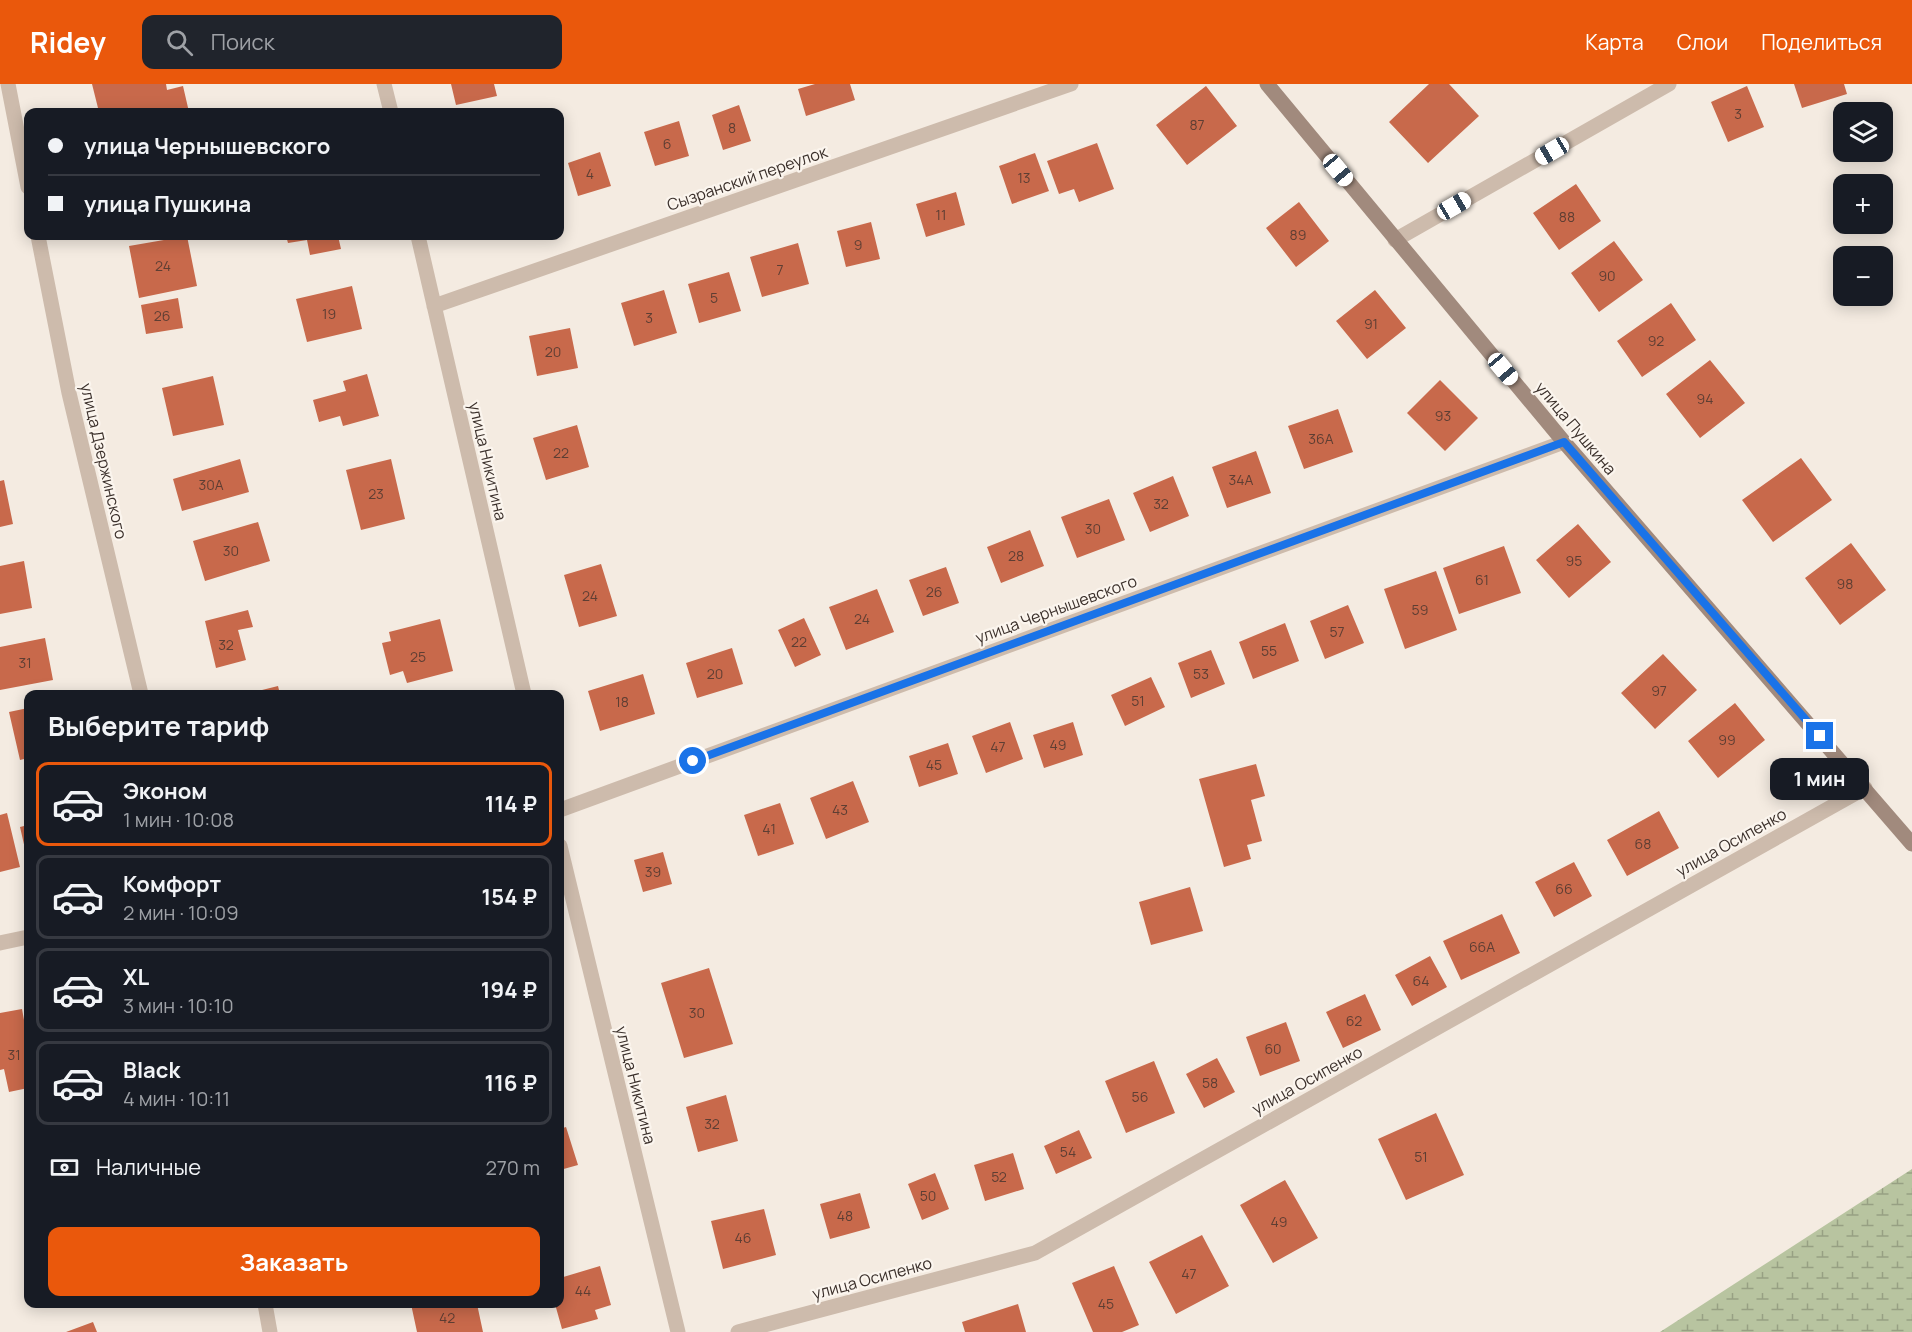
<!DOCTYPE html>
<html lang="ru">
<meta charset="utf-8">
<style>
body{margin:0;font-family:Manrope,sans-serif;background:#20242c;color:#f1f3f6;height:100vh;display:flex;flex-direction:column;font-size:22px;white-space:nowrap}
*{box-sizing:border-box;margin:0}
p{font-size:20px;color:#9ea1a6}
.icon{flex:none;width:33px;height:33px;fill:none;stroke:currentColor;stroke-width:2;stroke-linecap:round;stroke-linejoin:round}
.map{position:relative;flex:1;overflow:hidden}
.panel{position:absolute;left:24px;top:606px;width:540px;height:618px;display:flex;flex-direction:column;background:#171b24;border-radius:12px;box-shadow:0 3px 15px #0003}
.panel>*{flex:none}
.top-card{position:absolute;left:24px;top:24px;width:540px;height:132px;border-radius:12px;box-shadow:0 3px 15px #0003;display:grid;align-content:center;height:132px;padding:0 24px;background:#171b24}
.tools{position:absolute;left:1833px;top:18px;display:grid;gap:12px}
.tools a{display:grid;place-items:center;width:60px;height:60px;border-radius:12px;background:#171b24;box-shadow:0 3px 15px #0003;font-size:30px}
.end{position:absolute;width:27px;height:27px;margin:-14px;border:8px solid #1a73e8;background:#fff;box-shadow:0 0 0 3px #fff}
.from{border-radius:50%}
.bubble{position:absolute;height:42px;border-radius:12px;background:#171b24;box-shadow:0 3px 15px #0003;font-size:20px;font-weight:700;line-height:42px;text-align:center}
.car{position:absolute;width:18px;height:36px;margin:-18px -9px;border-radius:8px;box-shadow:0 0 4px 2px #0007;background:linear-gradient(#fff 24%,#345 0 40%,#fff 0 76%,#345 0 86%,#fff 0)}
.top-card b{display:flex;align-items:center;gap:21px;height:57px;font-size:22px}
.top-card b+b{border-top:2px solid #363941}
.top-card i{width:15px;height:15px;background:#f1f3f6}
ul{padding:0;list-style:none}
li{display:flex;align-items:center;gap:18px;height:84px;margin:0 12px 9px;padding:0 12px;border:3px solid #363941;border-radius:12px}
li div{flex:1}
li b{display:block;font-size:22px}
li em{font-style:normal;font-weight:700}
li.selected{border-color:#ea580c}
li>.icon{width:54px;height:54px;stroke-width:1.5}
h2{padding:0 24px;font-size:27px;line-height:72px}
.pay{display:flex;align-items:center;gap:15px;height:66px;padding:0 24px;font-size:22px}
.pay p{margin-inline-start:auto}
.button{display:flex;gap:12px;margin-top:auto;padding:12px 24px}
.button a{flex:1;height:69px;border-radius:12px;background:#ea580c;color:#fff;font-size:24px;font-weight:700;line-height:69px;text-align:center}
header{display:flex;align-items:center;gap:36px;box-sizing:border-box;height:84px;padding:0 30px;background:#ea580c;color:#fff}
header strong{font-size:28px}
nav{display:flex;gap:33px;margin-inline-start:auto;font-size:21px}
.search{width:420px;height:54px;background:#20242c;display:flex;align-items:center;gap:15px;box-sizing:border-box;padding:0 21px;border-radius:12px;color:#9ea1a6;font-size:22px}
.map>svg:first-child{display:block}
.wetland{fill:url(#wetland-marsh)}
.building{fill:#c8694b}
.lines{fill:none;stroke-linecap:round;stroke-linejoin:round}
.street{stroke:#cdbbac;stroke-width:15}
.secondary{stroke:#a18a7d;stroke-width:15}
.route{stroke:#1a73e8;stroke-width:8}
.labels{text-anchor:middle;stroke-width:4.5;stroke-linejoin:round;paint-order:stroke}
.number-label{font-size:14px;fill:#5e3e33}
.street-label{font-size:16px;fill:#3b302b;stroke:#fbf5ee}
</style>
<header>
<strong>Ridey</strong>
<div class="search"><svg class="icon" aria-label="search" viewBox="0 0 24 24"><circle cx="10" cy="10" r="6"/><path d="M15 15l6 6"/></svg>Поиск</div>
<nav><a>Карта</a><a>Слои</a><a>Поделиться</a></nav>
</header>
<div class="map">
<svg width="1912" height="1248" viewBox="0 0 1912 1248">
<defs>
<pattern id="wetland-marsh" width="20" height="14" patternUnits="userSpaceOnUse" patternTransform="scale(1.5)"><rect width="20" height="14" fill="#b8c4a0"/><path d="M1 5h8M5 5V1M11 12h8M15 12V8" fill="none" stroke="#97a083"/></pattern>
</defs>
<rect width="100%" height="100%" fill="#f4ebe1"/>
<!-- wetland -->
<path class="wetland" d="M1912 1085V1248H1660Z"/>
<!-- building -->
<path class="building" d="M92 0H166L167 6 183 2 189 28H99Z
M451 0H494L497 12 456 21Z
M815 0H850L855 16 806 32 798 5Z
M1429 0H1449L1479 32 1428 79 1389 38Z
M1794 0H1844L1847 10 1802 24Z
M1206 2 1237 42 1187 81 1156 41Z
M1747 2 1764 43 1728 58 1711 18Z
M739 21 751 57 723 66 712 31Z
M679 37 689 72 655 82 644 48Z
M1097 59 1114 105 1079 118 1074 105 1059 110 1047 77Z
M600 68 611 102 578 112 568 79Z
M1035 69 1049 107 1012 120 999 82Z
M1576 100 1601 137 1559 166 1533 129Z
M956 108 965 141 926 153 916 120Z
M1299 118 1329 157 1296 183 1266 144Z
M871 138 880 175 846 183 837 147Z
M187 152 197 202 139 214 129 162Z
M286 152H338L341 165 310 171 307 156 288 159Z
M1614 157 1643 196 1599 228 1571 189Z
M798 159 809 200 762 213 750 173Z
M729 188 741 227 699 239 688 200Z
M352 202 362 245 307 258 296 215Z
M664 206 677 249 634 262 621 219Z
M1375 206 1406 244 1367 275 1336 237Z
M178 214 183 244 146 250 141 221Z
M1671 219 1696 256 1642 293 1617 257Z
M570 244 578 284 537 292 529 252Z
M1710 276 1745 319 1700 354 1666 310Z
M367 290 379 332 343 342 340 332 319 338 313 316 346 307 343 297Z
M213 292 224 341 173 352 162 304Z
M1440 296 1478 334 1445 367 1407 329Z
M1338 325 1353 368 1304 385 1288 342Z
M577 341 589 383 546 396 533 354Z
M1256 367 1271 409 1227 424 1212 383Z
M1801 374 1832 416 1773 458 1742 416Z
M240 375 249 408 182 427 173 395Z
M391 375 405 435 361 446 346 386Z
M1173 392 1189 432 1150 448 1133 409Z
M4 396 13 440 0 443V397Z
M1109 415 1125 456 1077 474 1061 433Z
M258 438 270 477 205 497 193 457Z
M1578 440 1611 478 1569 514 1536 476Z
M1030 446 1044 482 1001 499 987 463Z
M1851 459 1886 506 1840 541 1805 494Z
M1504 462 1521 509 1459 530 1443 484Z
M24 477 32 524 0 530V482Z
M601 480 617 532 579 543 564 491Z
M946 483 959 519 923 532 909 496Z
M1436 487 1457 546 1405 565 1384 505Z
M877 505 894 548 846 566 829 523Z
M1348 521 1364 559 1325 575 1310 537Z
M248 526 253 543 238 546 246 576 216 584 205 537Z
M804 534 821 571 795 583 778 546Z
M440 535 453 587 407 599 403 587 390 591 382 559 391 557 389 548Z
M1285 539 1299 577 1253 595 1239 558Z
M45 554 53 596 0 606V563Z
M732 564 743 600 697 614 686 579Z
M1211 566 1225 600 1191 614 1178 579Z
M1663 570 1697 606 1655 645 1621 609Z
M643 590 655 630 600 647 588 607Z
M1151 593 1165 623 1125 642 1111 611Z
M278 602 280 610H246Z
M1735 619 1765 656 1718 694 1688 657Z
M28 624V674L20 676 9 628Z
M1010 638 1023 675 986 689 972 652Z
M1073 638 1083 671 1044 684 1033 651Z
M948 659 958 690 919 703 909 672Z
M1256 680 1265 712 1251 716 1262 757 1247 761 1251 775 1224 783 1199 695Z
M853 697 869 738 826 755 810 714Z
M780 719 794 760 758 772 744 731Z
M1659 727 1679 764 1627 792 1607 756Z
M7 729 20 783 0 788V731Z
M28 741V778L20 743Z
M663 768 672 800 643 808 634 776Z
M1574 778 1592 812 1554 833 1535 798Z
M1190 803 1203 847 1151 861 1139 818Z
M1502 830 1520 869 1461 896 1443 857Z
M1430 872 1447 903 1412 922 1395 891Z
M709 884 733 960 684 974 661 899Z
M1365 910 1381 946 1343 964 1326 928Z
M22 925 28 958V1004L9 1008 4 985 0 986V929Z
M1286 938 1300 977 1260 992 1246 953Z
M1217 974 1235 1008 1204 1024 1186 990Z
M1154 977 1175 1029 1126 1049 1105 997Z
M726 1011 738 1057 698 1068 686 1023Z
M1436 1029 1464 1091 1406 1116 1378 1055Z
M566 1043 578 1081 560 1086V1045Z
M1079 1046 1092 1074 1056 1090 1044 1062Z
M1013 1069 1024 1105 985 1117 974 1081Z
M935 1089 949 1125 922 1136 908 1100Z
M1285 1096 1318 1154 1273 1179 1240 1121Z
M860 1109 870 1144 830 1155 820 1120Z
M764 1125 776 1171 723 1185 711 1137Z
M1202 1151 1229 1202 1176 1230 1149 1178Z
M600 1182 611 1221 595 1226 598 1235 562 1245 555 1220H560V1194Z
M1114 1182 1139 1241 1122 1248H1093L1072 1199Z
M411 1220H477L483 1248H417Z
M1018 1220 1026 1248H965L962 1238Z
M93 1238 97 1248H66Z"/>
<g class="lines">
<!-- street -->
<path class="street" d="M8 0 28 103
M384 0 391 28
M38 152 69 309 141 610
M418 152 524 610
M1395 156 1669 0
M434 222 1071 0
M560 726 1564 358
M560 762 678 1248
M0 859 28 853
M265 1220 270 1248
M738 1248 1035 1169 1865 704"/>
<!-- secondary -->
<path class="secondary" d="M1267 0 1564 358 1912 760"/>
</g>
<g class="lines">
<!-- route -->
<path class="route" d="M693 677 1564 358 1820 652"/>
</g>
<g class="labels">
<!-- number labels -->
<g class="number-label">
<text x="1738" y="35">3</text>
<text x="1197" y="46">87</text>
<text x="732" y="49">8</text>
<text x="667" y="65">6</text>
<text x="590" y="95">4</text>
<text x="1024" y="99">13</text>
<text x="941" y="136">11</text>
<text x="1567" y="138">88</text>
<text x="1298" y="156">89</text>
<text x="858" y="166">9</text>
<text x="163" y="187">24</text>
<text x="780" y="191">7</text>
<text x="1607" y="197">90</text>
<text x="714" y="219">5</text>
<text x="329" y="235">19</text>
<text x="162" y="237">26</text>
<text x="649" y="239">3</text>
<text x="1371" y="245">91</text>
<text x="1656" y="262">92</text>
<text x="553" y="273">20</text>
<text x="1705" y="320">94</text>
<text x="1443" y="337">93</text>
<text x="1321" y="360">36А</text>
<text x="561" y="374">22</text>
<text x="1241" y="401">34А</text>
<text x="211" y="406">30А</text>
<text x="376" y="415">23</text>
<text x="1161" y="425">32</text>
<text x="1093" y="450">30</text>
<text x="231" y="472">30</text>
<text x="1016" y="477">28</text>
<text x="1574" y="482">95</text>
<text x="1482" y="501">61</text>
<text x="1845" y="505">98</text>
<text x="934" y="513">26</text>
<text x="590" y="517">24</text>
<text x="1420" y="531">59</text>
<text x="862" y="540">24</text>
<text x="1337" y="553">57</text>
<text x="799" y="563">22</text>
<text x="226" y="566">32</text>
<text x="1269" y="572">55</text>
<text x="418" y="578">25</text>
<text x="25" y="584">31</text>
<text x="715" y="595">20</text>
<text x="1201" y="595">53</text>
<text x="1659" y="612">97</text>
<text x="1138" y="622">51</text>
<text x="622" y="623">18</text>
<text x="1727" y="661">99</text>
<text x="1058" y="666">49</text>
<text x="998" y="668">47</text>
<text x="934" y="686">45</text>
<text x="840" y="731">43</text>
<text x="769" y="750">41</text>
<text x="1643" y="765">68</text>
<text x="653" y="793">39</text>
<text x="1564" y="810">66</text>
<text x="1482" y="868">66А</text>
<text x="1421" y="902">64</text>
<text x="697" y="934">30</text>
<text x="1354" y="942">62</text>
<text x="1273" y="970">60</text>
<text x="14" y="976">31</text>
<text x="1210" y="1004">58</text>
<text x="1140" y="1018">56</text>
<text x="712" y="1045">32</text>
<text x="1068" y="1073">54</text>
<text x="1421" y="1078">51</text>
<text x="999" y="1098">52</text>
<text x="928" y="1117">50</text>
<text x="845" y="1137">48</text>
<text x="1279" y="1143">49</text>
<text x="743" y="1159">46</text>
<text x="1189" y="1195">47</text>
<text x="583" y="1212">44</text>
<text x="1106" y="1225">45</text>
<text x="447" y="1239">42</text>
</g>
<!-- street labels -->
<g class="street-label">
<text transform="translate(747 94) rotate(-19)" y="6">Сызранский переулок</text>
<text transform="translate(1576 344) rotate(50)" y="6">улица Пушкина</text>
<text transform="translate(104 377) rotate(77)" y="6">улица Дзержинского</text>
<text transform="translate(488 377) rotate(77)" y="6">улица Никитина</text>
<text transform="translate(1056 525) rotate(-20)" y="6">улица Чернышевского</text>
<text transform="translate(1731 758) rotate(-29)" y="6">улица Осипенко</text>
<text transform="translate(1307 996) rotate(-29)" y="6">улица Осипенко</text>
<text transform="translate(636 1001) rotate(76)" y="6">улица Никитина</text>
<text transform="translate(872 1194) rotate(-15)" y="6">улица Осипенко</text>
</g>
</g>
</svg>
<div class="tools">
<a><svg class="icon" aria-label="layers" viewBox="0 0 24 24"><path d="M12 4l9 5-9 5-9-5zM3 14l9 5 9-5"/></svg></a>
<a>+</a>
<a>−</a>
</div>
<i class="end from" style="left:693px;top:677px"></i>
<i class="end" style="left:1820px;top:652px"></i>
<div class="bubble" style="left:1770px;top:674px;width:99px">1 мин</div>
<i class="car" style="left:1552px;top:67px;rotate:240deg"></i>
<i class="car" style="left:1338px;top:86px;rotate:140deg"></i>
<i class="car" style="left:1454px;top:122px;rotate:60deg"></i>
<i class="car" style="left:1503px;top:285px;rotate:140deg"></i>
<div class="top-card">
<b><i class="from"></i>улица Чернышевского</b>
<b><i></i>улица Пушкина</b>
</div>
<section class="panel">
<h2>Выберите тариф</h2>
<ul>
<li class="selected"><svg class="icon" aria-label="car" viewBox="0 0 24 24"><path d="M5 17H2v-5l4-1 3-4h7l3 4 3 1v5h-3M9 17h6M6 11h13"/><circle cx="7" cy="17" r="2"/><circle cx="17" cy="17" r="2"/></svg><div><b>Эконом</b><p>1 мин · 10:08</p></div><em>114 ₽</em></li>
<li><svg class="icon" aria-label="car" viewBox="0 0 24 24"><path d="M5 17H2v-5l4-1 3-4h7l3 4 3 1v5h-3M9 17h6M6 11h13"/><circle cx="7" cy="17" r="2"/><circle cx="17" cy="17" r="2"/></svg><div><b>Комфорт</b><p>2 мин · 10:09</p></div><em>154 ₽</em></li>
<li><svg class="icon" aria-label="car" viewBox="0 0 24 24"><path d="M5 17H2v-5l4-1 3-4h7l3 4 3 1v5h-3M9 17h6M6 11h13"/><circle cx="7" cy="17" r="2"/><circle cx="17" cy="17" r="2"/></svg><div><b>XL</b><p>3 мин · 10:10</p></div><em>194 ₽</em></li>
<li><svg class="icon" aria-label="car" viewBox="0 0 24 24"><path d="M5 17H2v-5l4-1 3-4h7l3 4 3 1v5h-3M9 17h6M6 11h13"/><circle cx="7" cy="17" r="2"/><circle cx="17" cy="17" r="2"/></svg><div><b>Black</b><p>4 мин · 10:11</p></div><em>116 ₽</em></li>
</ul>
<div class="pay"><svg class="icon" aria-label="cash" viewBox="0 0 24 24"><path d="M3 7h18v10H3z"/><circle cx="12" cy="12" r="2"/></svg>Наличные<p>270 m</p></div>
<div class="button"><a>Заказать</a></div>
</section>
</div>
